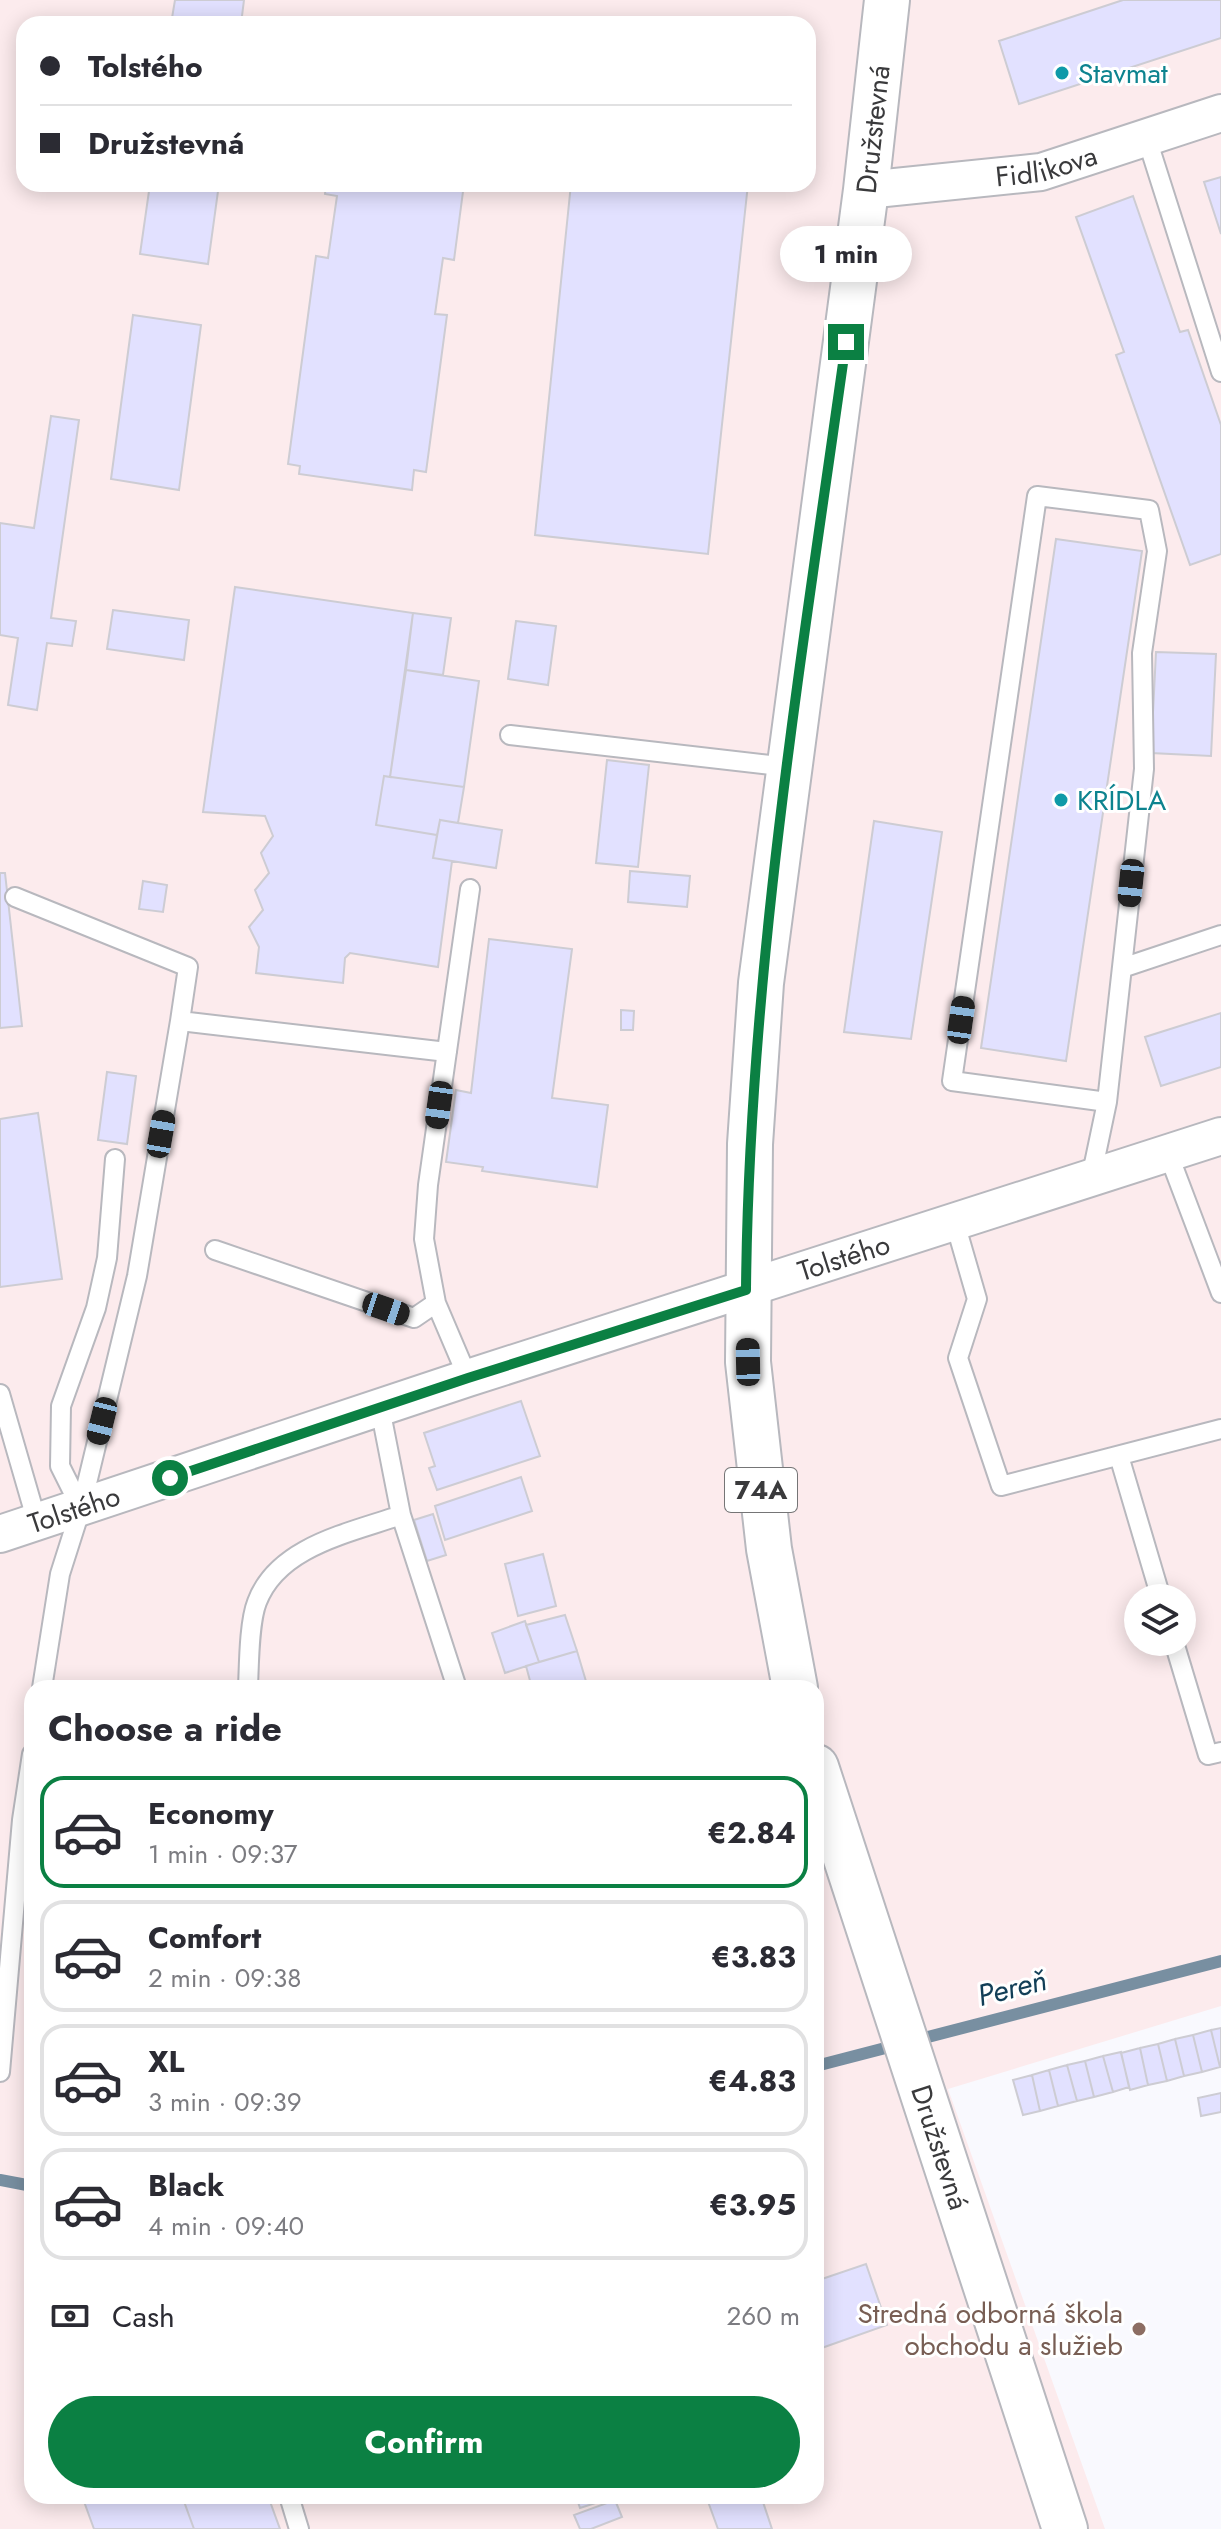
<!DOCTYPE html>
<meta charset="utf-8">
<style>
body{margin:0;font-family:Jost,sans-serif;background:#f7f7f7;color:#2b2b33;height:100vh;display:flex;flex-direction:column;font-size:30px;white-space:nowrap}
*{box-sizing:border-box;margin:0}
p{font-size:26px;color:#7c7c81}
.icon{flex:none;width:44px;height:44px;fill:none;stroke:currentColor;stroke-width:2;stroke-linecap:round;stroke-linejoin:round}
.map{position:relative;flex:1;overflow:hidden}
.side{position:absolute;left:24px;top:1680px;width:800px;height:824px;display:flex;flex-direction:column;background:#fff;border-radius:24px;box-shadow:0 4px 20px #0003}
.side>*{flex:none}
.guide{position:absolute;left:16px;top:16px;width:800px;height:176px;border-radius:24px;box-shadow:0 4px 20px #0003;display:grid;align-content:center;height:176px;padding:0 24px;background:#fff}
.controls{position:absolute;left:1124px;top:1584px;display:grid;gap:16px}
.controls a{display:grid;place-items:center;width:72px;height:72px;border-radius:50%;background:#fff;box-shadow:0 4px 20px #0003;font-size:40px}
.end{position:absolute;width:36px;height:36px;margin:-18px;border:10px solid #0b8043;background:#fff;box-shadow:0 0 0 4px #fff}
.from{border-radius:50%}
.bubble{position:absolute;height:56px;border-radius:28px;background:#fff;box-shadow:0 4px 20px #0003;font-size:26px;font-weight:700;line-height:56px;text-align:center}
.car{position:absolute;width:24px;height:48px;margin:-24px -12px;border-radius:10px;box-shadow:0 0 6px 2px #0007;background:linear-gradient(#222 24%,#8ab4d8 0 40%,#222 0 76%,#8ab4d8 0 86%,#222 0)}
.guide b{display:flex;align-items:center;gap:28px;height:76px;font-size:30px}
.guide b+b{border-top:2px solid #e1e1e2}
.guide i{width:20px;height:20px;background:#2b2b33}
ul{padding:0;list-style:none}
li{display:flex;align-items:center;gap:24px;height:112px;margin:0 16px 12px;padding:0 8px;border:4px solid #e1e1e2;border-radius:24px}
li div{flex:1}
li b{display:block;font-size:30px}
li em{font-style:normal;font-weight:700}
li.selected{border-color:#0b8043}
li>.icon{width:72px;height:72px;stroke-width:1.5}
h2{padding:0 24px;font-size:36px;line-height:96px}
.pay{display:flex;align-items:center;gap:20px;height:88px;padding:0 24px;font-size:30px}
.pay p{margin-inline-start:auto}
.button{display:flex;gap:16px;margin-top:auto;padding:16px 24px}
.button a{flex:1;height:92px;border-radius:48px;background:#0b8043;color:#fff;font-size:32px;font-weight:700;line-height:92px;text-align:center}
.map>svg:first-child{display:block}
.commercial{fill:#fcebed;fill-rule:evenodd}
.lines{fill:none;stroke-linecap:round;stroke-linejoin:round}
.stream{stroke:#788fa1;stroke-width:12}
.building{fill:#e2e1ff;stroke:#cdccd3;stroke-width:2}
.lane-casing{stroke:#b8b8be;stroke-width:22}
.street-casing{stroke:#b8b8be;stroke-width:40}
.primary-casing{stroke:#b8b8be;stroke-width:48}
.lane{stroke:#fff;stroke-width:18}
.street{stroke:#fff;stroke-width:36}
.primary{stroke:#fff;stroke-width:44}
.route{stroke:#0b8043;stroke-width:10}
.culture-dot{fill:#0f9aa8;stroke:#fff;stroke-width:3}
.education-dot{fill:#8d6e63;stroke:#fff;stroke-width:3}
.labels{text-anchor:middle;stroke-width:6;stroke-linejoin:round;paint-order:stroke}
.shield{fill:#fff;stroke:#757576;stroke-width:2}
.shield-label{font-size:26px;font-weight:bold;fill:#3a3a3c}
.culture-label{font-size:28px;fill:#0d838f;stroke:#fff;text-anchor:start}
.street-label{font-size:28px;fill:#3a3a3c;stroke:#fff}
.education-label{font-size:28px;fill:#785e54;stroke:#fff;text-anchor:end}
.water-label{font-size:30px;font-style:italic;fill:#123e57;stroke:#fff}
</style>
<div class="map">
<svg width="1221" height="2529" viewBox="0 0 1221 2529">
<rect width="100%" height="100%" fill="#f9f9fe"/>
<!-- commercial -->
<path class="commercial" d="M0 0H1221V2006L948 2089 1105 2529H0ZM24 24H808V184H24ZM1138 1598H1182V1642H1138ZM32 1688H816V2496H32Z"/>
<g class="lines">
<!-- stream -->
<path class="stream" d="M816 2066 1221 1961
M0 2180 32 2186"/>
</g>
<!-- building -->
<path class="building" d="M175 0H244L241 24H171Z
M1123 0H1221V38L1019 104 999 41Z
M1221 177V234L1204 182Z
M150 184H219L208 264 140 254Z
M326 184H464L454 260 443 258 435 314 447 315 426 472 414 470 412 490 299 474 300 466 288 464 316 256 328 258 337 196 325 194Z
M571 184H748L708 554 535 535Z
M1133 196 1180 332 1188 330 1221 425V554L1190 565 1116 355 1124 352 1076 217Z
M133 315 201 325 179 490 111 479Z
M51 416 79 420 51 618 76 621 72 646 47 643 37 710 8 705 18 638 0 635V523L34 528Z
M1056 539 1142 551 1066 1061 981 1048Z
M235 587 413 613 390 777 384 776 376 825 437 835 433 858 452 861 438 967 350 953 345 958 343 983 256 973 259 947 249 927 263 910 255 890 269 873 261 853 273 836 265 816 203 812Z
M113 610 189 620 184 660 107 649Z
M413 613 451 618 443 675 406 670Z
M516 621 556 626 548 685 508 679Z
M1156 652 1216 654 1211 756 1151 753Z
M406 670 479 681 464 787 390 777Z
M607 760 649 765 638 867 596 863Z
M384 776 464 787 458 823 440 820 437 835 376 825Z
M440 820 502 830 496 868 433 858Z
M874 821 942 832 911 1039 844 1032Z
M630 871 690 876 687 907 628 902Z
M0 873H5L22 1026 0 1028Z
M143 881 167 885 163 912 139 909Z
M489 939 572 949 552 1098 608 1105 597 1187 482 1171 483 1167 446 1162 456 1090 471 1093Z
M621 1010 634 1011 633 1030H621Z
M1221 1013V1067L1161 1086 1145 1037Z
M107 1072 136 1076 127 1144 98 1140Z
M38 1113 62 1279 0 1287V1119Z
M521 1401 540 1456 437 1490 429 1468 435 1466 424 1433Z
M521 1477 532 1511 445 1540 435 1506Z
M433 1514 446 1555 427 1561 414 1520Z
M543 1554 556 1606 518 1616 505 1564Z
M565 1615 577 1651 539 1662 526 1625Z
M525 1621 539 1662 505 1673 492 1633Z
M577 1651 588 1688H532L526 1666Z
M1221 2028V2067H1220L1211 2030Z
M1211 2030 1220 2067 1202 2072 1193 2035Z
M1193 2035 1202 2072 1184 2076 1175 2039Z
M1175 2039 1184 2076 1167 2081 1158 2044Z
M1158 2044 1167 2081 1148 2085 1140 2048Z
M1140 2048 1148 2085 1130 2090 1121 2053Z
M1121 2052 1129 2087 1113 2092 1103 2056Z
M1103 2056 1113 2092 1094 2097 1085 2061Z
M1085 2061 1094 2097 1077 2101 1067 2065Z
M1067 2065 1077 2101 1058 2106 1049 2070Z
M1049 2070 1058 2106 1040 2111 1032 2075Z
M1032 2075 1040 2111 1023 2115 1013 2080Z
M1221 2093V2112L1201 2116 1198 2098Z
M866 2264 887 2325 816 2350V2281Z
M82 2496H182L194 2529H94Z
M182 2496H268L280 2529H194Z
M576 2496H596L599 2502 580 2508Z
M706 2496H761L772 2529H718Z
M615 2500 622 2517 591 2529H580L574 2515Z"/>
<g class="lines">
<defs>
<path id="lane" d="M1147 139 1221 372
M510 735 788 767
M15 897 188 967 180 1021
M1122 968 1221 935
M1168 1153 1221 1293
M1091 1178 1107 1102 1144 769 1142 653 1157 551 1149 510 1037 496 952 1081 1107 1102
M955 1223 977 1299 958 1358 1001 1486 1221 1429
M215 1250 414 1318 436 1303
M468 1378 436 1303 424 1239 428 1185 470 889
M0 1394 37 1522
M380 1408 401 1515 457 1688
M1119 1456 1161 1598
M81 1508 60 1466 61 1406 96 1308 107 1258 115 1159
M1174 1642 1208 1755 1221 1752
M42 1688 60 1574 81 1508 137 1276 180 1021 447 1052
M248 1688C249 1665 249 1622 257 1602 278 1546 350 1533 401 1515
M0 2072 22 1820 32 1754
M289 2496 299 2529"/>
<g id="street">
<path id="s1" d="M866 190 1041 172 1221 113"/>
<path id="s2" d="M0 1534 468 1378 1221 1136"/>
</g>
<g id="primary">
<path id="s3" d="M795 1688 769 1549 748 1362 750 1144 761 983 866 190 887 0"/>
<path id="s4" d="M816 1767 1065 2529"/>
</g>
</defs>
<!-- lane casing -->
<use href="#lane" class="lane-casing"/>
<!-- street casing -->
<use href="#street" class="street-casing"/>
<!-- primary casing -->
<use href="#primary" class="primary-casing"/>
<!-- lane -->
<use href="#lane" class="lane"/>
<!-- street -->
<use href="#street" class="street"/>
<!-- primary -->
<use href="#primary" class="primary"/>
</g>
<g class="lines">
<!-- route -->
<path class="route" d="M170 1478 468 1378 746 1290C749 972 802 656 846 342"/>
</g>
<!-- markers -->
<g class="culture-dot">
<circle cx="1062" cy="73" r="8"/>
<circle cx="1061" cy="800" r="8"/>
</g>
<circle class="education-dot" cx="1139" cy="2329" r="8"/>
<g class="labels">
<!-- shield labels -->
<rect class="shield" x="725" y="1468" width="72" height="44" rx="6"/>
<g class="shield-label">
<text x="761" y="1499">74A</text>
</g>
<!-- culture labels -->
<g class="culture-label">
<text x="1078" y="83">Stavmat</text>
<text x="1077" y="810">KRÍDLA</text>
</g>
<!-- street labels -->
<g class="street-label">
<text dy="10" stroke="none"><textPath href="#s3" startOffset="1570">Družstevná</textPath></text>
<text dy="10" stroke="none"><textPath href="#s1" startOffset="182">Fidlikova</textPath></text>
<text dy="10" stroke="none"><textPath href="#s2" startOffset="888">Tolstého</textPath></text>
<text dy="10" stroke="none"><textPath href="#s2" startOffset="78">Tolstého</textPath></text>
<text dy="10" stroke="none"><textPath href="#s4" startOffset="400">Družstevná</textPath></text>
</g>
<!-- education labels -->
<g class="education-label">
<text x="1123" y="2323">Stredná odborná škola<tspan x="1123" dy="32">obchodu a služieb</tspan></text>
</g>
<!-- water labels -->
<g class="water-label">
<text transform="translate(1012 1988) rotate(-14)" y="10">Pereň</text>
</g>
</g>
</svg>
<div class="controls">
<a><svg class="icon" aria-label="layers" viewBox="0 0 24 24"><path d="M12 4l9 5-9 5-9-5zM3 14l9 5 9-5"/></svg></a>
</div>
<i class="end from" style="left:170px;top:1478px"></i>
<i class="end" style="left:846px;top:342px"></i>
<div class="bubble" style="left:780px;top:226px;width:132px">1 min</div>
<i class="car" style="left:1131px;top:883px;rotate:186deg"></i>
<i class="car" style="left:961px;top:1020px;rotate:8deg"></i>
<i class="car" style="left:439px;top:1105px;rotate:188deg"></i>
<i class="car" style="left:161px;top:1134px;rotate:10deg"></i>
<i class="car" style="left:386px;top:1309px;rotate:109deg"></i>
<i class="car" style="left:748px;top:1362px;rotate:359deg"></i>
<i class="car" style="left:102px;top:1421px;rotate:194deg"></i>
<div class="guide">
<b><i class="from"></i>Tolstého</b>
<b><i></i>Družstevná</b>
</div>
<section class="side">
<h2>Choose a ride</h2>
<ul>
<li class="selected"><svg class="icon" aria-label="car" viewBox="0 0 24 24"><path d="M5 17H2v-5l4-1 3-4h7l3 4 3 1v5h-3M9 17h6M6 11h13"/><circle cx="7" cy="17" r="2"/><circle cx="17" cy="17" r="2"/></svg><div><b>Economy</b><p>1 min · 09:37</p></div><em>€2.84</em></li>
<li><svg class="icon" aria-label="car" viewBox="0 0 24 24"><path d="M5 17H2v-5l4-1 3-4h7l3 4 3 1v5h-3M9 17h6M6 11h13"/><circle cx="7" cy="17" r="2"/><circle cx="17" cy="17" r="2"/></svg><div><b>Comfort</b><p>2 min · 09:38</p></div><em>€3.83</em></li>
<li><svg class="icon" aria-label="car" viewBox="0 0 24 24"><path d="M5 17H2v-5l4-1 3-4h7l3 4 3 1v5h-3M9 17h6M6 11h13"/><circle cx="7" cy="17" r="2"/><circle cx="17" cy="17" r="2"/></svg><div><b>XL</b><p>3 min · 09:39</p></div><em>€4.83</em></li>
<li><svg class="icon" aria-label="car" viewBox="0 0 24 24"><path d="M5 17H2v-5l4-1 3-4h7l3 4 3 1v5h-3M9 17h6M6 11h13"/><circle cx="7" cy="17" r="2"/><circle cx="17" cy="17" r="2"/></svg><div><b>Black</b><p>4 min · 09:40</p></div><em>€3.95</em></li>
</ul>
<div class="pay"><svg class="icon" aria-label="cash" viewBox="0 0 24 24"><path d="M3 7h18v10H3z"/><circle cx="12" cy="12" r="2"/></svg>Cash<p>260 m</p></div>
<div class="button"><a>Confirm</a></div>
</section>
</div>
